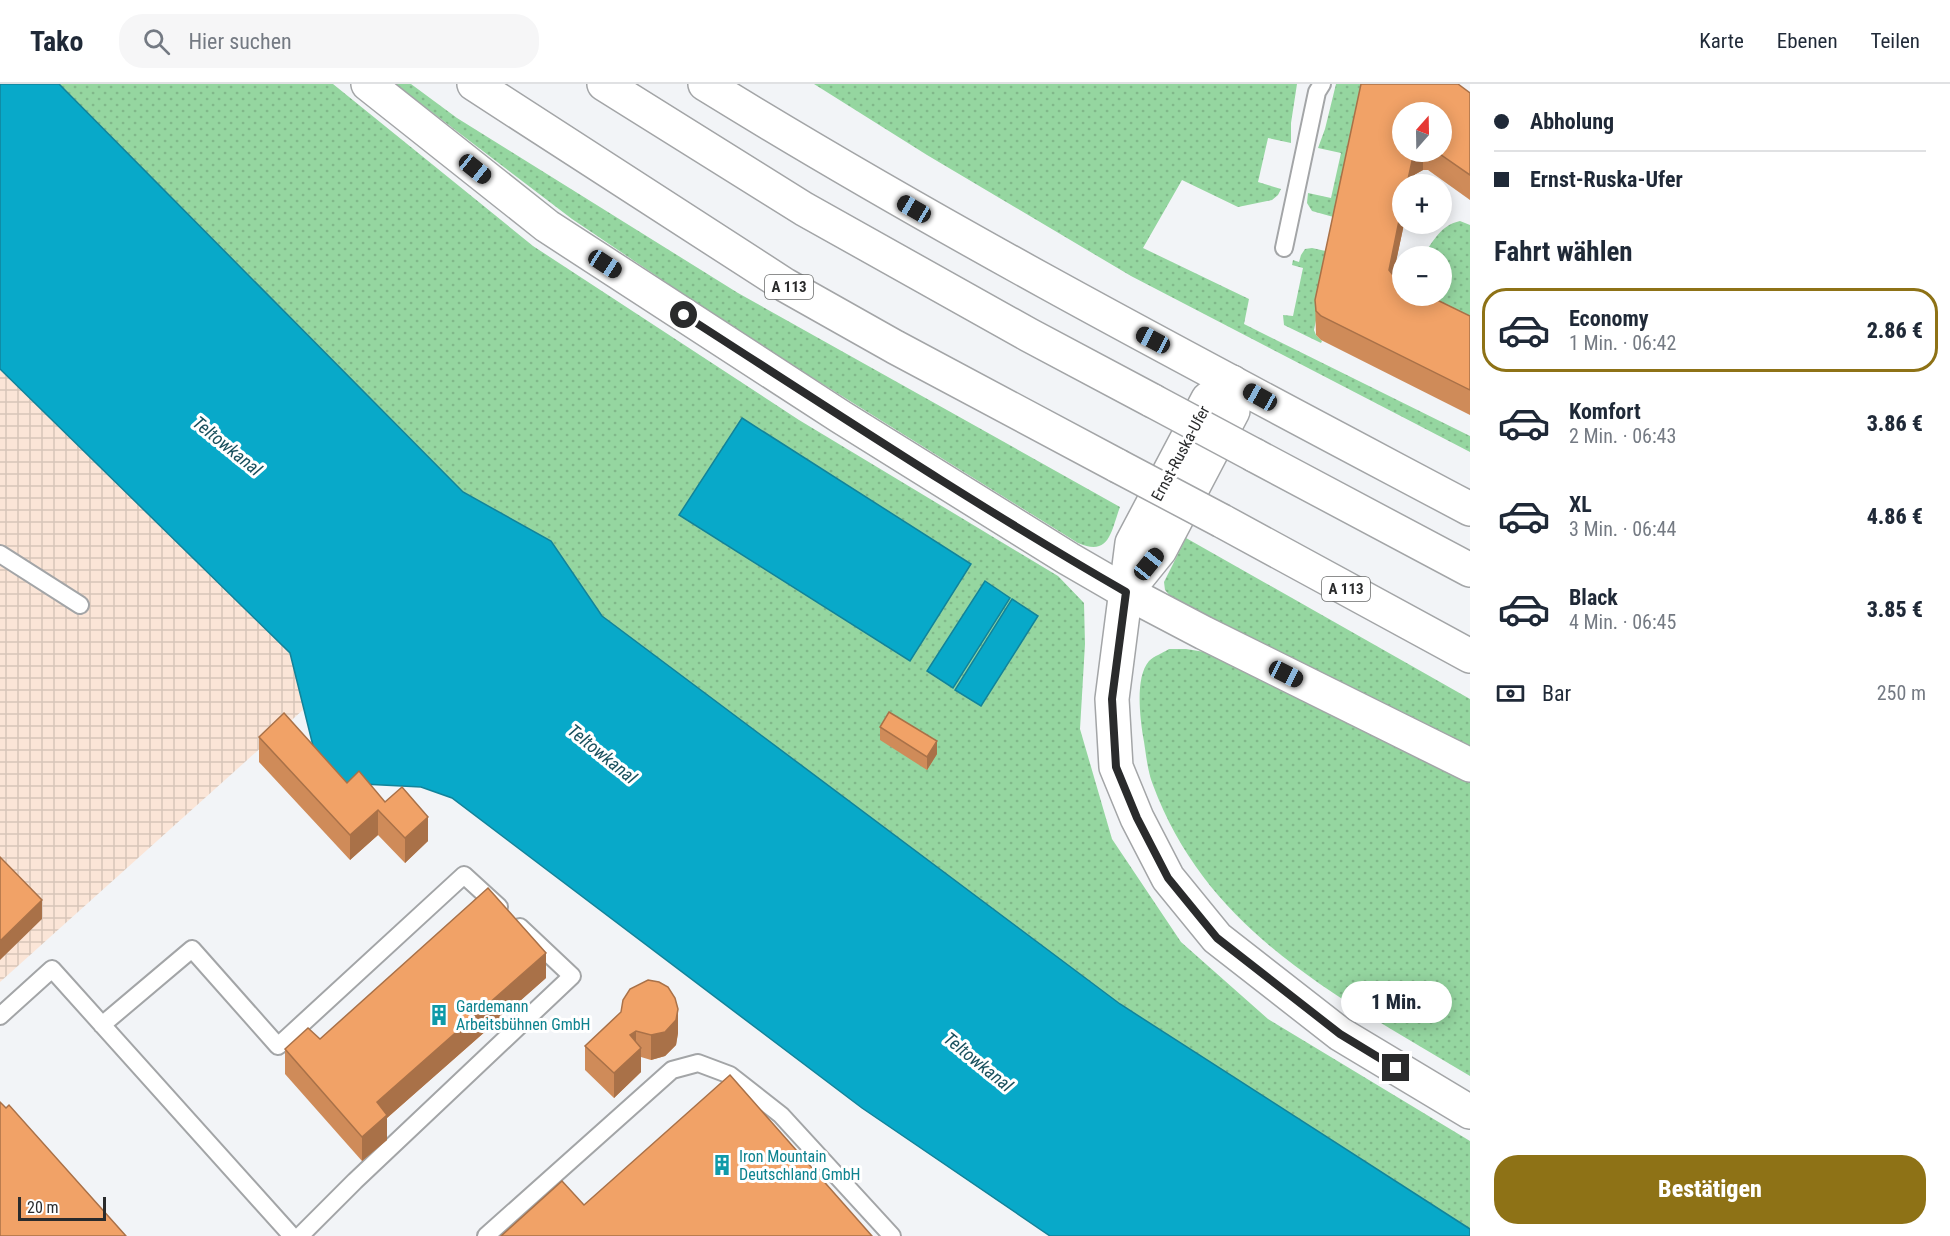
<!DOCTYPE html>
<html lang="de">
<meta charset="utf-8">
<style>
body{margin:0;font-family:"Roboto Condensed",sans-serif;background:#f6f6f7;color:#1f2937;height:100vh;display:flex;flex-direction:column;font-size:22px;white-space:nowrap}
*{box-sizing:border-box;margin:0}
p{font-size:20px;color:#747a83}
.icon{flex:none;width:33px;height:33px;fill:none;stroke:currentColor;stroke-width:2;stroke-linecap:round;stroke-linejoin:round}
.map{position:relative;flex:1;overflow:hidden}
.drawer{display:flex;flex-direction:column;background:#fff;width:480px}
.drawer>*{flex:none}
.guide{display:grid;align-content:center;height:132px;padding:0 24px;background:#fff}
.needle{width:39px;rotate:20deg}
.buttons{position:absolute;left:1392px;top:18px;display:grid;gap:12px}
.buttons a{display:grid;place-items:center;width:60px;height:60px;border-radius:50%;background:#fff;box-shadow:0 3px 15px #0003;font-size:30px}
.scale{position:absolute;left:18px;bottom:15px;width:88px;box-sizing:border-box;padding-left:6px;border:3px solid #2a2b2c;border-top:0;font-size:16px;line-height:21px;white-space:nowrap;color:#2a2b2c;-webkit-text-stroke:4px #fff;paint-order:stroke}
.end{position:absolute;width:27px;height:27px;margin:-14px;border:8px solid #2a2b2c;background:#fff;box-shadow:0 0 0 3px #fff}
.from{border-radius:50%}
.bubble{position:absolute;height:42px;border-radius:21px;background:#fff;box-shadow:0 3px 15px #0003;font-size:20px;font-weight:800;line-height:42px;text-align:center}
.car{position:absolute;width:18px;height:36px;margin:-18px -9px;border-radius:8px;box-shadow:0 0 4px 2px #0007;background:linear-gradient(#222 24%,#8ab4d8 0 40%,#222 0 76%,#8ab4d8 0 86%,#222 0)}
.guide b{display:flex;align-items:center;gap:21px;height:57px;font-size:22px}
.guide b+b{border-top:2px solid #e0e1e3}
.guide i{width:15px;height:15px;background:#1f2937}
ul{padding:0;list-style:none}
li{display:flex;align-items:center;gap:18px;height:84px;margin:0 12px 9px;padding:0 12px;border:3px solid transparent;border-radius:24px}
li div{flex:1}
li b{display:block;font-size:22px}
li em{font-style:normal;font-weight:800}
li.current{border-color:#8e7216}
li>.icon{width:54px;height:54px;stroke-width:1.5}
h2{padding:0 24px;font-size:27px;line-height:72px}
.pay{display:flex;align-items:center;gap:15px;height:66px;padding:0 24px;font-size:22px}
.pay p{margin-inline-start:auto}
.action{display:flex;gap:12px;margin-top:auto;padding:12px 24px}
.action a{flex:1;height:69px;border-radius:24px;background:#8e7216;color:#fff;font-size:24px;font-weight:800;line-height:69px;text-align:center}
header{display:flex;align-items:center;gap:36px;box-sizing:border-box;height:84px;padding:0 30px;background:#fff;border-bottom:2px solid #e0e1e3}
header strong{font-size:28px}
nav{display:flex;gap:33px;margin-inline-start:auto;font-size:21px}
.search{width:420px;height:54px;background:#f6f6f7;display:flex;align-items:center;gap:15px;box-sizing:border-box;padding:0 21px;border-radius:24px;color:#747a83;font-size:22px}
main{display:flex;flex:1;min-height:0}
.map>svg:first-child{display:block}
.industrial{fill:url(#industrial-grid)}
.grass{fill:url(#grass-dots)}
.water{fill:#08a9c9;stroke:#12839a;stroke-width:1.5}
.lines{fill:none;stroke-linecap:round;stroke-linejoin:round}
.lane-casing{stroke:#a3a5a7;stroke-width:20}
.primary-casing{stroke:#a3a5a7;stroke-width:36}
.highway-casing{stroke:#a3a5a7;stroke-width:36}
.lane{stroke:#fff;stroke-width:16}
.primary{stroke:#fff;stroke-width:33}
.highway{stroke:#fff;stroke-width:33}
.highway-bridge-casing{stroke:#a3a5a7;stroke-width:36;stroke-linecap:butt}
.highway-bridge{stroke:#fff;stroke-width:33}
.wall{fill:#cf8b59;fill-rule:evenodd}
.shaded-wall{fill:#a97148}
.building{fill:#f1a267;stroke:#a97148;stroke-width:1.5}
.route{stroke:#2a2b2c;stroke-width:8}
.labels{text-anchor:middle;stroke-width:6;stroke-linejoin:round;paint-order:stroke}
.shield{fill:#fff;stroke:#6a6b6b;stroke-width:1.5}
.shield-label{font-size:15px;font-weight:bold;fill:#2a2b2c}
.street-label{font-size:16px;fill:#2a2b2c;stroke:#fff}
.culture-label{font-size:16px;fill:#0d838f;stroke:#fff;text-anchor:start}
.water-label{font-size:18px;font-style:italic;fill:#19505d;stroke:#fff}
</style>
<header>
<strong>Tako</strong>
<div class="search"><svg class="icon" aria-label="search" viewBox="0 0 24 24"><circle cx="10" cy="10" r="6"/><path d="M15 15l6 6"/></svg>Hier suchen</div>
<nav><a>Karte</a><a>Ebenen</a><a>Teilen</a></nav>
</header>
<main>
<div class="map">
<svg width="1470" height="1152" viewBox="0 0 1470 1152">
<defs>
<pattern id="industrial-grid" width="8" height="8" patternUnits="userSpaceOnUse" patternTransform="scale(1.5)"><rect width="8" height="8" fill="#fbe5d7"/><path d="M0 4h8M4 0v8" fill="none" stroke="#d7c5b9"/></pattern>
<pattern id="grass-dots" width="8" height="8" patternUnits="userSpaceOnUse" patternTransform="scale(1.5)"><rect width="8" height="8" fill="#95d6a0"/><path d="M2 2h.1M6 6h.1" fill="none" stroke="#81b88a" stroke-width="1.8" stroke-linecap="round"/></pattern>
</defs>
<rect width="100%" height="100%" fill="#f2f4f7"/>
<!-- industrial -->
<path class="industrial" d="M0 285 291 569 304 625 0 898Z"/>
<!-- grass -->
<path class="grass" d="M59 0H333L533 162 799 336 1058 492 1084 519 1085 560 1080 645 1112 755 1181 858 1268 935 1470 1057V1145L1120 920 602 532 551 457 463 408Z
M395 0H411L457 34 738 209 1120 423C1111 447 1110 473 1078 459L744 251 572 135Z
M814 0H1297L1291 39V59L1268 54 1258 98 1281 105 1278 111 1272 116 1238 123 1182 96 1143 164 1249 215 1244 240 1470 352V368L1131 192 927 71Z
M1336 0H1366L1337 134 1312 127 1307 119 1308 109 1331 114 1341 69 1318 64 1325 45Z
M1460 137 1470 141V238L1424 212H1442V172H1423C1434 156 1441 141 1460 137Z
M1312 164 1330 168 1314 246 1316 251 1322 257 1321 259 1284 241 1283 231 1293 232 1303 184 1292 181 1293 176 1299 178 1301 171 1305 165Z
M1186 454 1470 615V663L1172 514 1165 506 1164 498Z
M1169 565H1186L1211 569 1470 698V992C1342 915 1208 850 1153 701 1147 686 1146 668 1143 652 1140 633 1135 593 1149 577 1154 572 1163 569 1169 565Z"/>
<!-- water -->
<path class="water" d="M0 0H59L463 408 551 457 602 532 1120 920 1470 1145V1152H1050L862 1024 452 714 421 703 343 699 318 682 290 569 0 285Z
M742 334 971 480 910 577 679 431Z
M985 497 1010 514 953 604 927 587Z
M1012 515 1038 532 981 622 955 606Z"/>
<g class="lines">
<defs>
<path id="lane" d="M1284 164 1317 8 1322 0
M0 470 80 521
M0 932 52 885 292 1152
M102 941 192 865 278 962 464 791 499 823
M300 1152 355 1097 572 892 520 843
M486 1152 672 986 698 979 730 991 781 1031 892 1152"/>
<path id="primary" d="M1232 298 1208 315 1132 459 1112 615 1116 683 1137 734 1168 794 1217 854 1340 950 1470 1028
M1126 508 1160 466 1233 327 1232 298"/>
<path id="highway" d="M368 0 547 142 841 333 1069 475 1126 508 1204 549 1470 681
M474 0 785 201 895 263 1118 382
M604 0 804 125 1029 251 1153 317
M705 0C953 153 1212 288 1470 425
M1254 371 1470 486
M1222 437 1470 572"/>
</defs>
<!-- lane casing -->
<use href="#lane" class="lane-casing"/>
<!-- primary casing -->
<use href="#primary" class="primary-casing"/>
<!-- highway casing -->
<use href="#highway" class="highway-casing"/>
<!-- lane -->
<use href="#lane" class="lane"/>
<!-- primary -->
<use href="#primary" class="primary"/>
<!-- highway -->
<use href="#highway" class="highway"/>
<defs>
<path id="highway-bridge" d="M1153 317 1254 371
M1118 382 1222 437"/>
</defs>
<!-- highway-bridge casing -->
<use href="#highway-bridge" class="highway-bridge-casing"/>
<!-- highway-bridge -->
<use href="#highway-bridge" class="highway-bridge"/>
</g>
<!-- wall -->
<path class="wall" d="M1361 0 1470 9V116L1428 86H1423L1414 91 1412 100H1402V140H1404L1393 191 1396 195 1470 232V331L1321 256 1316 251 1315 216ZM1402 28 1442 68H1402Z
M880 643 937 670 927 686 880 656Z
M259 653 385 718 428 757 405 779 378 751 350 776 259 678Z
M546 894 387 1034V1056L362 1077 285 990V965Z
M621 928 678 949 676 961 665 972 651 976 641 973V988L614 1014 585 986V962Z"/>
<!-- shaded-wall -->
<path class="shaded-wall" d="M1414 68H1423V86L1414 91 1412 100H1407Z
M1402 122V140H1404L1389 211V186Z
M937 657V670L927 686V673Z
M378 726V751L350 776V751Z
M428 733V757L405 779V754Z
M42 816V835L0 876V857Z
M546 869V894L387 1034V1056L362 1077V1053L377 1018Z
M678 925V949L676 961 665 972 651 976V951Z
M636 947V969L641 964V988L614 1014V989L630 951Z"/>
<!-- building -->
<path class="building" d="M1361 0H1458L1470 9V91L1437 68H1442V28H1402V68H1414L1407 100H1402V122L1389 186 1396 195 1402 198V212H1429L1470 232V306L1321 232 1316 227 1315 216Z
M889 628 937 657 927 673 880 643Z
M284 629 347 699 359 687 385 718 402 703 428 733 405 754 378 726 350 751 259 653Z
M0 773 42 816 0 857Z
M488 804 546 869 377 1018 387 1031 362 1053 285 965 308 944 320 955Z
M648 896 659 898 668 903 675 914 678 925 676 936 665 948 651 951 636 947 630 951 641 964 614 989 585 962 621 928 623 916 630 905Z
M730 991 872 1152H501L562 1097 584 1121Z
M0 1018 6 1024 9 1021 126 1152H0Z"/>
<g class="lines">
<!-- route -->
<path class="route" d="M684 231C830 325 975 421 1126 508L1112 615 1116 683 1137 734 1168 794 1217 854 1340 950 1396 984"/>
</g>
<!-- icons -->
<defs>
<symbol id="building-bare" viewBox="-9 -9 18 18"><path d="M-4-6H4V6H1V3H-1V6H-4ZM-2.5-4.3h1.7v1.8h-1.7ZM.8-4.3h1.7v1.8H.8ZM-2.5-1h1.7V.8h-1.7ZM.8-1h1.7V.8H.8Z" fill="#0f9aa8" stroke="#fff" stroke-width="2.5" paint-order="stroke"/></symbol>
</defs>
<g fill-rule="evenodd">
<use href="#building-bare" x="424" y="916" width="30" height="30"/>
<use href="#building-bare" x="707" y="1066" width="30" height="30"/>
</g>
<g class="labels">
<!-- shield labels -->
<g class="shield">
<rect x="765" y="191" width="48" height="24" rx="4.5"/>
<rect x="1322" y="493" width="48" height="24" rx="4.5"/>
</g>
<g class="shield-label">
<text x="789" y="208">A 113</text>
<text x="1346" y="510">A 113</text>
</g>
<!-- street labels -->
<g class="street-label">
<text transform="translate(1180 369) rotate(-62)" y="6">Ernst-Ruska-Ufer</text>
</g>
<!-- culture labels -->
<g class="culture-label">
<text x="456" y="928">Gardemann<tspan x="456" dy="18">Arbeitsbühnen GmbH</tspan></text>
<text x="739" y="1078">Iron Mountain<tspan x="739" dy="18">Deutschland GmbH</tspan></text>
</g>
<!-- water labels -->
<g class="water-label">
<text transform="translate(227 362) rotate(39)" y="6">Teltowkanal</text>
<text transform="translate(602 670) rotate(39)" y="6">Teltowkanal</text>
<text transform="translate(978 978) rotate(39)" y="6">Teltowkanal</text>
</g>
</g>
</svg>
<div class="buttons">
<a><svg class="needle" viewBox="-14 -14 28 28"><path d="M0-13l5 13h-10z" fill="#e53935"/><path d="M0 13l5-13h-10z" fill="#747a83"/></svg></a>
<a>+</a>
<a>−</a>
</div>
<div class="scale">20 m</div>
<i class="end from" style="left:684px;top:231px"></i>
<i class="end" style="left:1396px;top:984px"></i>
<div class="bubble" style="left:1341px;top:897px;width:111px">1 Min.</div>
<i class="car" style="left:475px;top:85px;rotate:129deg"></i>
<i class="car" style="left:914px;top:125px;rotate:300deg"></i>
<i class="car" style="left:605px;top:180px;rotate:123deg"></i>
<i class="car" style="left:1153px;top:256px;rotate:298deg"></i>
<i class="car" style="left:1260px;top:313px;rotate:299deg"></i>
<i class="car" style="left:1149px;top:480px;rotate:39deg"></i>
<i class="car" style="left:1286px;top:590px;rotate:117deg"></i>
</div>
<section class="drawer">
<div class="guide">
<b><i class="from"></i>Abholung</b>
<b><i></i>Ernst-Ruska-Ufer</b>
</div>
<h2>Fahrt wählen</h2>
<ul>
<li class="current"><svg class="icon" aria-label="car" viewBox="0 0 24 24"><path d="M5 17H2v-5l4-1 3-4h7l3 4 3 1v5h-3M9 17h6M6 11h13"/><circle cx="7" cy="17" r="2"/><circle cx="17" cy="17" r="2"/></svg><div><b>Economy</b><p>1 Min. · 06:42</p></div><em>2.86 €</em></li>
<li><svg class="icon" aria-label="car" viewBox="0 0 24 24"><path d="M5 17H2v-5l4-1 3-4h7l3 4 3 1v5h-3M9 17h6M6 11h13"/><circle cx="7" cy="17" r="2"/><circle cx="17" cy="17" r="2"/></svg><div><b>Komfort</b><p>2 Min. · 06:43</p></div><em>3.86 €</em></li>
<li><svg class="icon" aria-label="car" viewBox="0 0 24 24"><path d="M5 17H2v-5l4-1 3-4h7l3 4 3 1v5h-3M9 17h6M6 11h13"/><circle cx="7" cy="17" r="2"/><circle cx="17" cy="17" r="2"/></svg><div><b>XL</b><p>3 Min. · 06:44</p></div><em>4.86 €</em></li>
<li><svg class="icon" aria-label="car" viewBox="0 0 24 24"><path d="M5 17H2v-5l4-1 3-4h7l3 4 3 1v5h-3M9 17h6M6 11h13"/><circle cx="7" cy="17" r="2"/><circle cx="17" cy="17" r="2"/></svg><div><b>Black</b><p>4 Min. · 06:45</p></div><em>3.85 €</em></li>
</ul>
<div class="pay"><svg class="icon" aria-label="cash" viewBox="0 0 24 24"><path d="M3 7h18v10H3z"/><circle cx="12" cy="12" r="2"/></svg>Bar<p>250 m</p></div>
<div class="action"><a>Bestätigen</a></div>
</section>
</main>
